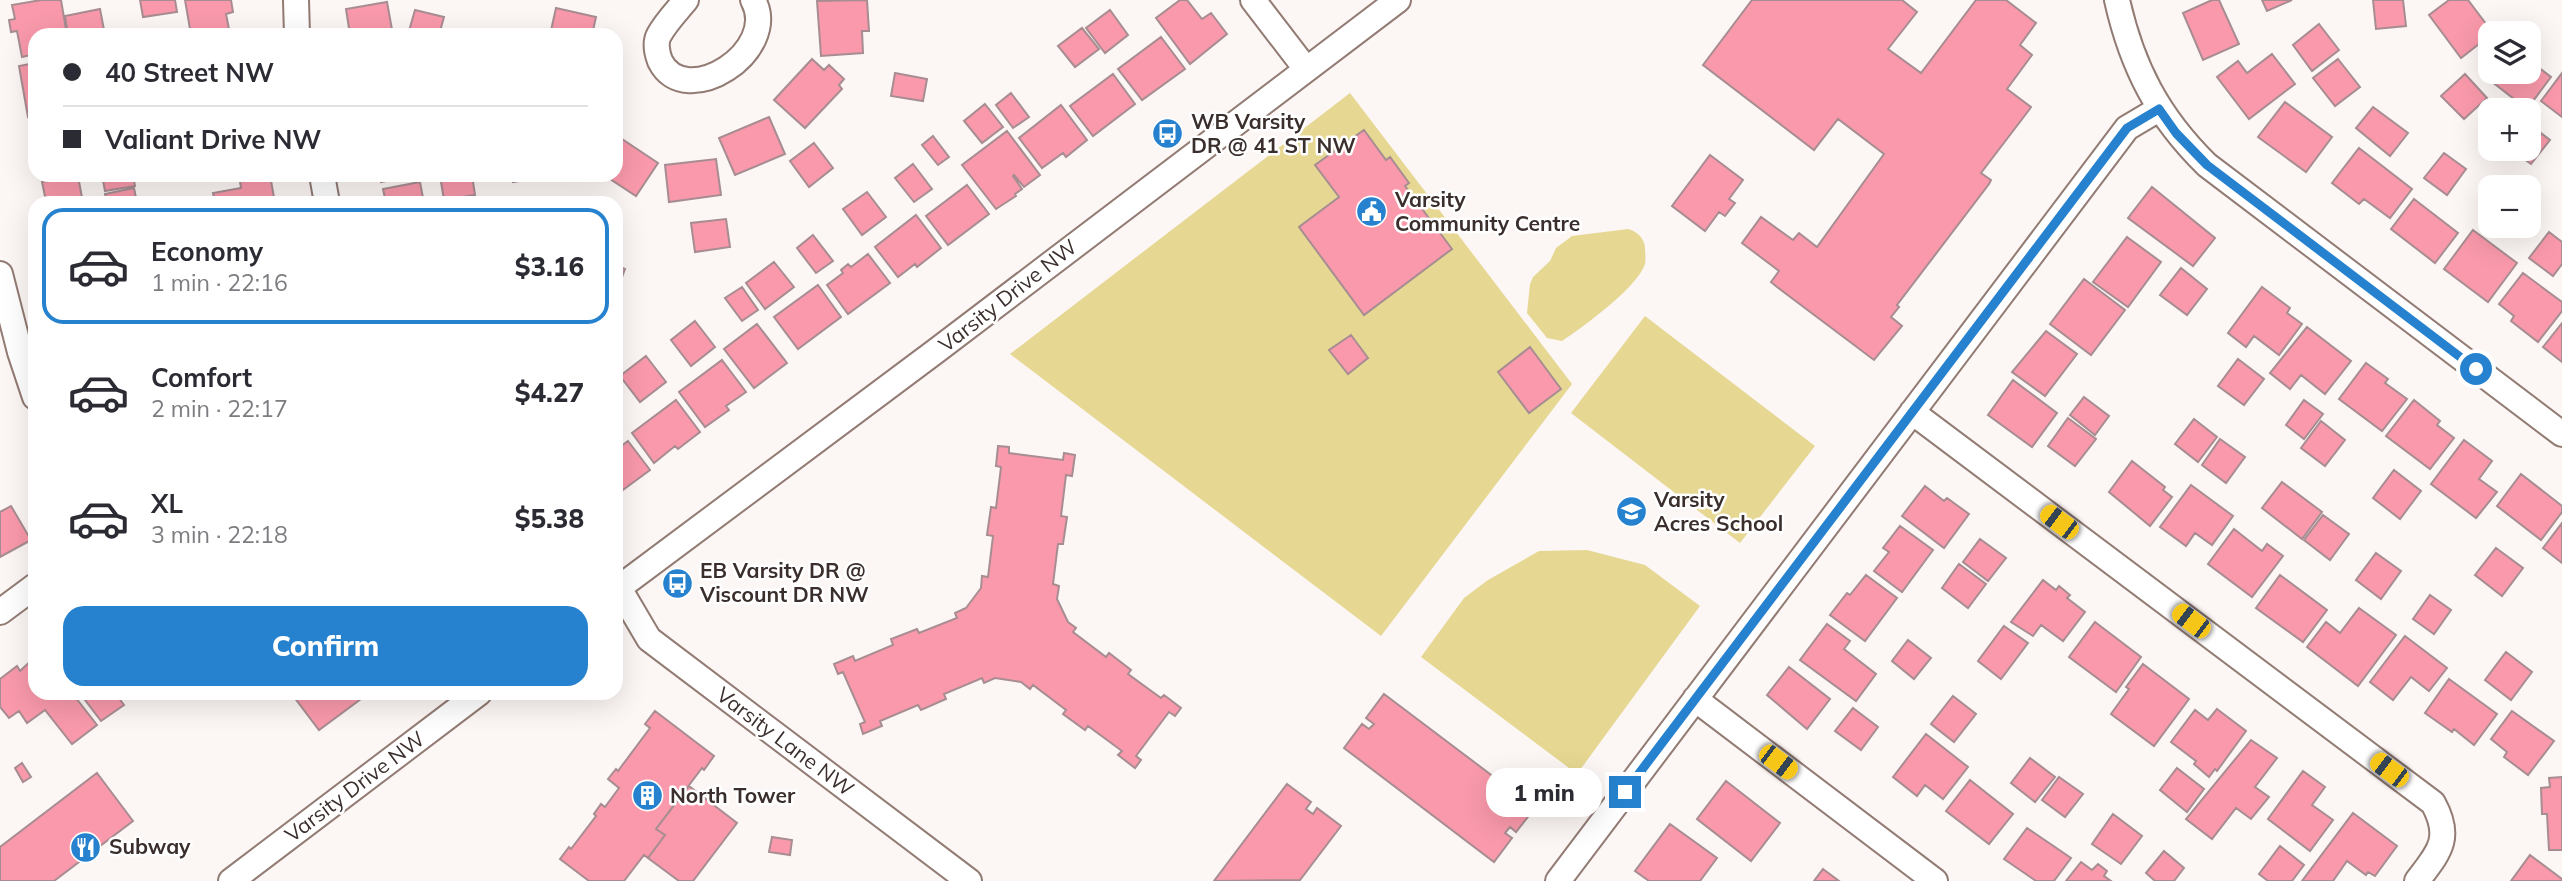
<!DOCTYPE html>
<meta charset="utf-8">
<style>
body{margin:0;font-family:Mulish,sans-serif;background:#f7f7f7;color:#2b2b33;height:100vh;display:flex;flex-direction:column;font-size:26px;white-space:nowrap}
*{box-sizing:border-box;margin:0}
p{font-size:23px;color:#7c7c81}
.icon{flex:none;width:38px;height:38px;fill:none;stroke:currentColor;stroke-width:2;stroke-linecap:round;stroke-linejoin:round}
.map{position:relative;flex:1;overflow:hidden}
.sheet{position:absolute;left:28px;top:196px;width:595px;height:504px;display:flex;flex-direction:column;background:#fff;border-radius:21px;box-shadow:0 7px 28px #0002}
.sheet>*{flex:none}
.banner{position:absolute;left:28px;top:28px;width:595px;height:154px;border-radius:21px;box-shadow:0 7px 28px #0002;display:grid;align-content:center;height:154px;padding:0 35px;background:#fff}
.tools{position:absolute;left:2478px;top:21px;display:grid;gap:14px}
.tools a{display:grid;place-items:center;width:63px;height:63px;border-radius:14px;background:#fff;box-shadow:0 7px 28px #0002;font-size:35px}
.end{position:absolute;width:32px;height:32px;margin:-16px;border:9px solid #2682ce;background:#fff;box-shadow:0 0 0 4px #fff}
.from{border-radius:50%}
.bubble{position:absolute;height:49px;border-radius:21px;background:#fff;box-shadow:0 7px 28px #0002;font-size:23px;font-weight:800;line-height:49px;text-align:center}
.car{position:absolute;width:21px;height:42px;margin:-21px -10px;border-radius:9px;box-shadow:0 0 5px 2px #0007;background:linear-gradient(#f5c518 24%,#345 0 40%,#f5c518 0 76%,#345 0 86%,#f5c518 0)}
.banner b{display:flex;align-items:center;gap:24px;height:66px;font-size:26px}
.banner b+b{border-top:2px solid #e1e1e2}
.banner i{width:18px;height:18px;background:#2b2b33}
ul{padding:12px 0 0;list-style:none}
li{display:flex;align-items:center;gap:21px;height:116px;margin:0 14px 10px;padding:0 21px;border:4px solid transparent;border-radius:21px}
li div{flex:1}
li b{display:block;font-size:26px}
li em{font-style:normal;font-weight:800}
li.selected{border-color:#2682ce}
li>.icon{width:63px;height:63px;stroke-width:1.5}
.button{display:flex;gap:14px;margin-top:auto;padding:14px 35px}
.button a{flex:1;height:80px;border-radius:21px;background:#2682ce;color:#fff;font-size:28px;font-weight:800;line-height:80px;text-align:center}
.map>svg:first-child{display:block}
.green{fill:#e6d893}
.building{fill:#f999ab;stroke:#a78d91;stroke-width:2}
.lines{fill:none;stroke-linecap:round;stroke-linejoin:round}
.minor-casing{stroke:#927b73;stroke-width:28}
.minor{stroke:#fff;stroke-width:24}
.route{stroke:#2682ce;stroke-width:9}
.labels{text-anchor:middle;stroke-width:5;stroke-linejoin:round;paint-order:stroke}
.poi-label{font-size:21px;font-weight:bold;fill:#3a2f2c;stroke:#fff;text-anchor:start}
.street-label{font-size:21px;fill:#3a2f2c;stroke:#fff}
</style>
<div class="map">
<svg width="2562" height="881" viewBox="0 0 2562 881">
<rect width="100%" height="100%" fill="#fcf6f5"/>
<!-- green -->
<path class="green" d="M1350 93 1572 384 1381 636 1010 354Z
M1628 229C1637 231 1644 238 1645 247 1645 252 1646 260 1645 264 1637 288 1583 327 1562 341L1547 338 1527 313 1530 284 1533 277 1550 261 1556 248 1572 236Z
M1645 316 1815 446 1740 543 1571 413Z
M1587 550 1645 565 1700 606 1577 774 1421 657 1464 598 1488 580 1539 551Z"/>
<!-- building -->
<path class="building" d="M41 0H61L67 35H35V54L22 57 17 31 11 32 9 20 15 19 12 5Z
M140 0H175L177 12 143 17Z
M185 0H231L233 12 226 14 230 34 191 35Z
M867 0 869 31H862L863 53 821 56 817 1Z
M1180 0H1187L1202 19 1211 13 1227 34 1190 64 1156 18Z
M1752 0H1902L1917 12 1888 49 1921 73 1976 0H2006L2036 23 2020 45 2032 55 2007 89 2031 107 2029 110 1981 173 1991 180 1989 184 1897 305 1899 307 1891 317 1902 326 1874 360 1777 287 1771 282 1779 271 1742 243 1761 217 1793 240 1799 233 1817 247 1884 154 1838 119 1814 150 1703 65Z
M2212 0H2219L2239 44 2203 60 2183 13Z
M2262 0H2292L2267 11Z
M2373 0H2403L2406 26 2376 29Z
M2449 0H2468L2493 33 2461 58 2429 15Z
M387 2 393 35H350L346 9Z
M556 8 596 17 592 35H550Z
M100 9 105 35H68L65 16Z
M415 10 444 17 439 35H422L409 31Z
M1110 10 1128 35 1105 53 1086 28Z
M2319 24 2339 50 2312 71 2293 45Z
M1082 28 1099 49 1075 67 1058 46Z
M1161 37 1185 69 1142 100 1118 69Z
M2272 54 2295 84 2249 119 2217 77 2238 61 2247 73Z
M812 59 824 70 829 65 844 79 839 85 842 89 805 128 774 100Z
M2338 59 2360 87 2335 106 2313 78Z
M2529 60 2551 77 2527 109 2482 74 2490 64V72H2529Z
M35 63V116L28 117 19 66Z
M895 73 927 79 923 101 891 96Z
M2562 73V117L2541 101Z
M1113 74 1135 104 1093 136 1070 106Z
M2465 74 2487 98 2464 119 2441 96Z
M1011 93 1029 117 1013 128 996 105Z
M2285 102 2332 137 2306 172 2258 137Z
M985 104 1003 127 982 143 964 121Z
M1061 105 1087 140 1066 157 1063 153 1042 168 1019 138Z
M2373 107 2408 133 2390 156 2356 128Z
M769 117 785 154 735 175 719 138Z
M2529 124 2550 140 2531 164 2510 149H2529Z
M1364 130 1386 160 1390 157 1409 183 1405 186 1452 249 1364 315 1299 227 1339 197 1315 165Z
M1007 131 1040 175 1024 187 1014 175 1013 176 1022 189 1015 194 1016 196 996 209 962 165Z
M616 135 658 163 636 196 604 175H616Z
M933 136 949 157 938 165 922 145Z
M814 143 833 168 809 187 790 161Z
M2359 148 2412 189 2390 218 2364 199 2359 204 2332 183Z
M2444 153 2466 169 2447 195 2424 178Z
M1710 155 1743 180 1729 199 1735 203 1725 216 1719 212 1705 231 1672 206Z
M716 159 721 195 669 202 665 165Z
M913 164 932 189 914 202 895 178Z
M102 175H133L135 186 105 191Z
M239 175H270L275 203H215L213 193 241 188Z
M380 175H417L381 182Z
M447 175H472L475 195 444 200 440 176Z
M511 175H546V176L513 182Z
M78 176 83 203H44L46 201 42 182Z
M420 182 424 203H386L383 189Z
M967 185 989 214 948 245 926 216Z
M2152 187 2215 238 2193 266 2128 218Z
M134 188 137 203H107L105 194Z
M867 192 886 217 862 235 843 209Z
M2414 199 2458 233 2435 263 2391 229Z
M916 215 941 248 917 267 915 264 898 277 875 247Z
M726 219 730 247 695 252 691 223Z
M2473 230 2517 263 2488 302 2444 269Z
M2549 232 2562 242V264L2553 276 2529 258Z
M813 235 833 261 816 273 797 248Z
M2127 237 2161 262 2128 307 2093 282Z
M868 254 890 283 848 314 827 285 843 273 841 270 848 264 851 267Z
M774 262 794 287 765 309 746 283Z
M616 265 625 269 616 293Z
M2181 268 2207 289 2187 315 2160 295Z
M2523 273 2562 302V311L2538 342 2511 321 2514 316 2499 304Z
M2084 279 2125 310 2091 355 2050 324Z
M818 285 841 317 798 349 774 317Z
M742 287 758 310 742 321 725 298Z
M2262 287 2290 308 2287 313 2302 324 2279 355 2254 336 2246 347 2228 333Z
M695 321 715 347 691 366 671 340Z
M2562 323V362L2543 347Z
M757 324 787 363 754 388 724 349Z
M2307 327 2351 361 2325 394 2301 375 2290 389 2270 373Z
M2046 331 2077 354 2045 396 2012 372Z
M1351 335 1368 358 1348 374 1329 350Z
M1530 347 1561 389 1529 413 1498 372Z
M646 356 666 382 640 402 620 376Z
M2238 359 2264 379 2244 405 2218 386Z
M722 360 746 392 726 406 729 410 705 427 679 392Z
M2366 363 2388 379 2385 383 2407 399 2382 431 2339 399Z
M2013 380 2057 413 2032 447 1988 415Z
M2084 397 2109 416 2095 435 2070 415Z
M676 400 700 432 678 449 675 446 654 463 632 433Z
M2304 400 2323 414 2304 439 2286 425Z
M2414 400 2440 421 2437 425 2454 438 2430 469 2386 436Z
M2068 418 2096 439 2075 466 2048 446Z
M2194 419 2217 437 2198 462 2175 444Z
M2321 421 2345 440 2325 466 2301 448Z
M2220 439 2245 457 2226 483 2202 465Z
M2464 440 2492 461 2479 479 2497 492 2476 518 2431 484Z
M628 441 650 470 616 495V450Z
M998 446 1009 447V453L1063 460 1064 453 1075 455 1072 476 1066 475 1061 516 1067 517 1063 544H1058L1053 584 1059 586 1057 599 1068 622 1076 628 1073 632 1106 657 1109 653 1131 670 1128 674 1161 698 1164 695 1181 708 1175 716 1169 712 1136 756 1141 760 1135 768 1118 755 1122 751 1088 726 1085 730 1063 714 1066 710 1033 685 1030 689 1021 682 995 678 984 683 982 678 944 694 946 699 921 710 918 705 880 721 882 726 863 734 860 724 865 722 843 672 838 674 834 664 853 656 855 661 893 645 891 639 917 629 919 633 957 618 955 613 966 608 981 588 982 576 988 577 993 536 987 535 991 507 996 508 1001 467 996 466Z
M2132 461 2165 487 2163 490 2172 497 2150 526 2109 492Z
M2394 470 2421 491 2400 519 2373 498Z
M2521 474 2562 506V512L2541 540 2497 506Z
M2282 482 2322 512 2302 539 2262 508Z
M2191 485 2233 516 2212 545 2195 533 2186 546 2160 527Z
M1925 486 1944 501 1947 498 1969 514 1944 548 1902 516Z
M11 506 31 540 0 557V512Z
M2323 515 2349 534 2330 560 2304 540Z
M2562 523V563L2543 548Z
M1900 526 1933 550 1902 592 1874 571 1889 552 1883 548Z
M2234 529 2262 551 2267 544 2283 556 2252 597 2208 564Z
M1980 539 2006 558 1988 581 1963 562Z
M2496 548 2523 568 2502 596 2475 575Z
M2376 553 2401 571 2381 599 2356 580Z
M1959 564 1986 584 1968 608 1942 588Z
M1866 575 1897 598 1865 641 1830 615 1847 593 1850 595Z
M2280 575 2327 610 2303 642 2256 608Z
M2043 580 2056 590 2059 586 2070 595 2067 598 2085 612 2063 641 2041 625 2033 636 2011 622Z
M2430 595 2451 610 2434 634 2413 619Z
M2359 608 2396 635 2358 686 2307 647 2326 622 2340 633Z
M2095 622 2141 657 2116 692 2069 657Z
M1827 624 1850 641 1844 649 1876 674 1856 701 1800 660Z
M2004 626 2028 643 2001 679 1978 661Z
M2405 636 2447 668 2429 691 2411 677 2393 700 2370 682Z
M1908 640 1931 658 1914 679 1892 661Z
M2506 652 2532 672 2511 700 2485 680Z
M35 657V693H72L97 725 72 744 45 710 27 723 19 711 9 718 0 707V679L17 666 20 671Z
M2143 664 2189 699 2154 746 2111 714 2129 689 2126 687Z
M1789 667 1830 699 1807 729 1767 695Z
M2449 679 2497 714 2474 745 2454 729 2452 732 2425 713Z
M85 693H115L124 705 101 721 82 696Z
M291 693H369L319 730Z
M1384 694 1535 808 1516 832 1510 827 1505 833 1512 838 1494 862 1344 748 1362 724 1369 729 1374 724 1366 718Z
M1953 696 1976 714 1954 742 1931 724Z
M1853 708 1878 727 1861 750 1835 731Z
M2217 709 2246 731 2217 771 2215 769 2209 777 2194 764 2196 761 2171 742 2195 710 2208 720Z
M655 711 714 756 704 770 702 768 656 829 665 835 648 858 644 855 624 881H589L560 859 569 847 571 849 596 816 594 814 601 804 605 807 619 788 608 779 616 769 618 771 650 728 645 724Z
M2512 711 2554 741 2528 775 2504 757 2507 752 2491 739Z
M1926 734 1968 767 1943 799 1925 785 1917 796 1893 777Z
M2251 740 2277 758 2255 787 2269 797 2251 819 2236 808 2212 839 2186 819Z
M2030 758 2055 777 2035 802 2011 783Z
M22 763 31 777 23 782 15 768Z
M2177 768 2204 789 2187 812 2160 790Z
M2303 771 2325 787 2312 805 2333 820 2310 851 2268 819Z
M97 773 133 821 54 881H0V847Z
M2059 777 2083 794 2065 817 2042 800Z
M2562 777V850H2549L2547 814H2542L2541 788 2550 787 2549 778Z
M1970 780 2013 814 1989 844 1946 811Z
M1726 781 1780 823 1751 861 1697 819Z
M1287 784 1311 802 1306 809 1313 814 1317 808 1341 826 1300 880 1214 881Z
M689 786 737 823 693 881H679L648 858 665 835 656 829Z
M2353 813 2397 846 2375 876 2368 872 2366 875 2347 861 2333 881H2302Z
M2113 814 2142 836 2121 864 2092 844Z
M1670 824 1717 858 1700 881H1649L1635 871Z
M2027 828 2071 858 2054 881H2036L2004 859Z
M772 837 792 840 790 855 769 852Z
M2280 846 2304 865 2292 881H2268L2259 874Z
M2164 851 2184 868 2174 881H2155L2146 873Z
M2530 855 2562 879V881H2511Z
M2081 862 2092 870 2098 864 2107 871 2104 876 2111 881H2066Z
M1823 869 1839 881H1814Z"/>
<g class="lines">
<defs>
<path id="minor" d="M296 0 297 35
M686 0C677 11 666 22 659 35 655 42 657 53 660 61 685 112 781 51 753 0
M1253 0 1306 69
M2117 0C2132 67 2158 117 2207 165L2562 434
M322 175 327 203
M0 274 20 352 35 397
M1912 412 2433 803C2453 839 2438 853 2417 881
M619 588 649 639 969 881
M616 590 936 351 1398 0
M0 612 35 586
M1695 699 1935 881
M231 881 479 693
M1558 881 2127 128 2159 109"/>
</defs>
<!-- minor casing -->
<use href="#minor" class="minor-casing"/>
<!-- minor -->
<use href="#minor" class="minor"/>
</g>
<g class="lines">
<!-- route -->
<path class="route" d="M1625 792 2127 128 2159 109 2176 133 2207 165 2476 369"/>
</g>
<!-- icons -->
<defs>
<symbol id="bus-disc" viewBox="-11 -11 22 22"><circle r="9.5" fill="#2682ce" stroke="#fff"/><path d="M-5-6H5V4H4V6H2V4H-2V6H-4V4H-5ZM-3.5-4V0h7V-4ZM-3.5 1.2v1.5H-2V1.2ZM2 1.2v1.5H3.5V1.2Z" fill="#fff"/></symbol>
<symbol id="civic-disc" viewBox="-11 -11 22 22"><circle r="9.5" fill="#2682ce" stroke="#fff"/><path d="M-.6-6.5H3V-4.5H.6V-3L4-1V1h2V6H-6V1h2V-1L-.6-3ZM-1.2 2.5V6h2.4V2.5Z" fill="#fff"/></symbol>
<symbol id="school-disc" viewBox="-11 -11 22 22"><circle r="9.5" fill="#2682ce" stroke="#fff"/><path d="M0-5L7-2L0 1L-7-2ZM-4 1L0 2.5L4 1V4Q0 6-4 4Z" fill="#fff"/></symbol>
<symbol id="building-disc" viewBox="-11 -11 22 22"><circle r="9.5" fill="#2682ce" stroke="#fff"/><path d="M-4-6H4V6H1V3H-1V6H-4ZM-2.5-4.3h1.7v1.8h-1.7ZM.8-4.3h1.7v1.8H.8ZM-2.5-1h1.7V.8h-1.7ZM.8-1h1.7V.8H.8Z" fill="#fff"/></symbol>
<symbol id="restaurant-disc" viewBox="-11 -11 22 22"><circle r="9.5" fill="#2682ce" stroke="#fff"/><path d="M-5-6h1v4h1v-4h1v4h1v-4h1v5L-1.5 .5V6h-2V.5L-5-1ZM5-6V6H3V1.5H1.5Q1.5-4 5-6Z" fill="#fff"/></symbol>
</defs>
<g fill-rule="evenodd">
<use href="#bus-disc" x="1150" y="116" width="35" height="35"/>
<use href="#civic-disc" x="1354" y="194" width="35" height="35"/>
<use href="#school-disc" x="1614" y="494" width="35" height="35"/>
<use href="#bus-disc" x="660" y="566" width="35" height="35"/>
<use href="#building-disc" x="630" y="778" width="35" height="35"/>
<use href="#restaurant-disc" x="68" y="830" width="35" height="35"/>
</g>
<g class="labels">
<!-- poi labels -->
<g class="poi-label">
<text x="1191" y="129">WB Varsity<tspan x="1191" dy="24">DR @ 41 ST NW</tspan></text>
<text x="1395" y="207">Varsity<tspan x="1395" dy="24">Community Centre</tspan></text>
<text x="1654" y="507">Varsity<tspan x="1654" dy="24">Acres School</tspan></text>
<text x="700" y="578">EB Varsity DR @<tspan x="700" dy="24">Viscount DR NW</tspan></text>
<text x="670" y="803">North Tower</text>
<text x="109" y="854">Subway</text>
</g>
<!-- street labels -->
<g class="street-label">
<text transform="translate(1008 296) rotate(-38)" y="7">Varsity Drive NW</text>
<text transform="translate(785 742) rotate(37)" y="7">Varsity Lane NW</text>
<text transform="translate(355 787) rotate(-37)" y="7">Varsity Drive NW</text>
</g>
</g>
</svg>
<div class="tools">
<a><svg class="icon" aria-label="layers" viewBox="0 0 24 24"><path d="M12 4l9 5-9 5-9-5zM3 14l9 5 9-5"/></svg></a>
<a>+</a>
<a>−</a>
</div>
<i class="end from" style="left:2476px;top:369px"></i>
<i class="end" style="left:1625px;top:792px"></i>
<div class="bubble" style="left:1486px;top:768px;width:116px">1 min</div>
<i class="car" style="left:2059px;top:522px;rotate:307deg"></i>
<i class="car" style="left:2191px;top:621px;rotate:307deg"></i>
<i class="car" style="left:1778px;top:762px;rotate:127deg"></i>
<i class="car" style="left:2389px;top:770px;rotate:307deg"></i>
<div class="banner">
<b><i class="from"></i>40 Street NW</b>
<b><i></i>Valiant Drive NW</b>
</div>
<section class="sheet">
<ul>
<li class="selected"><svg class="icon" aria-label="car" viewBox="0 0 24 24"><path d="M5 17H2v-5l4-1 3-4h7l3 4 3 1v5h-3M9 17h6M6 11h13"/><circle cx="7" cy="17" r="2"/><circle cx="17" cy="17" r="2"/></svg><div><b>Economy</b><p>1 min · 22:16</p></div><em>$3.16</em></li>
<li><svg class="icon" aria-label="car" viewBox="0 0 24 24"><path d="M5 17H2v-5l4-1 3-4h7l3 4 3 1v5h-3M9 17h6M6 11h13"/><circle cx="7" cy="17" r="2"/><circle cx="17" cy="17" r="2"/></svg><div><b>Comfort</b><p>2 min · 22:17</p></div><em>$4.27</em></li>
<li><svg class="icon" aria-label="car" viewBox="0 0 24 24"><path d="M5 17H2v-5l4-1 3-4h7l3 4 3 1v5h-3M9 17h6M6 11h13"/><circle cx="7" cy="17" r="2"/><circle cx="17" cy="17" r="2"/></svg><div><b>XL</b><p>3 min · 22:18</p></div><em>$5.38</em></li>
</ul>
<div class="button"><a>Confirm</a></div>
</section>
</div>
